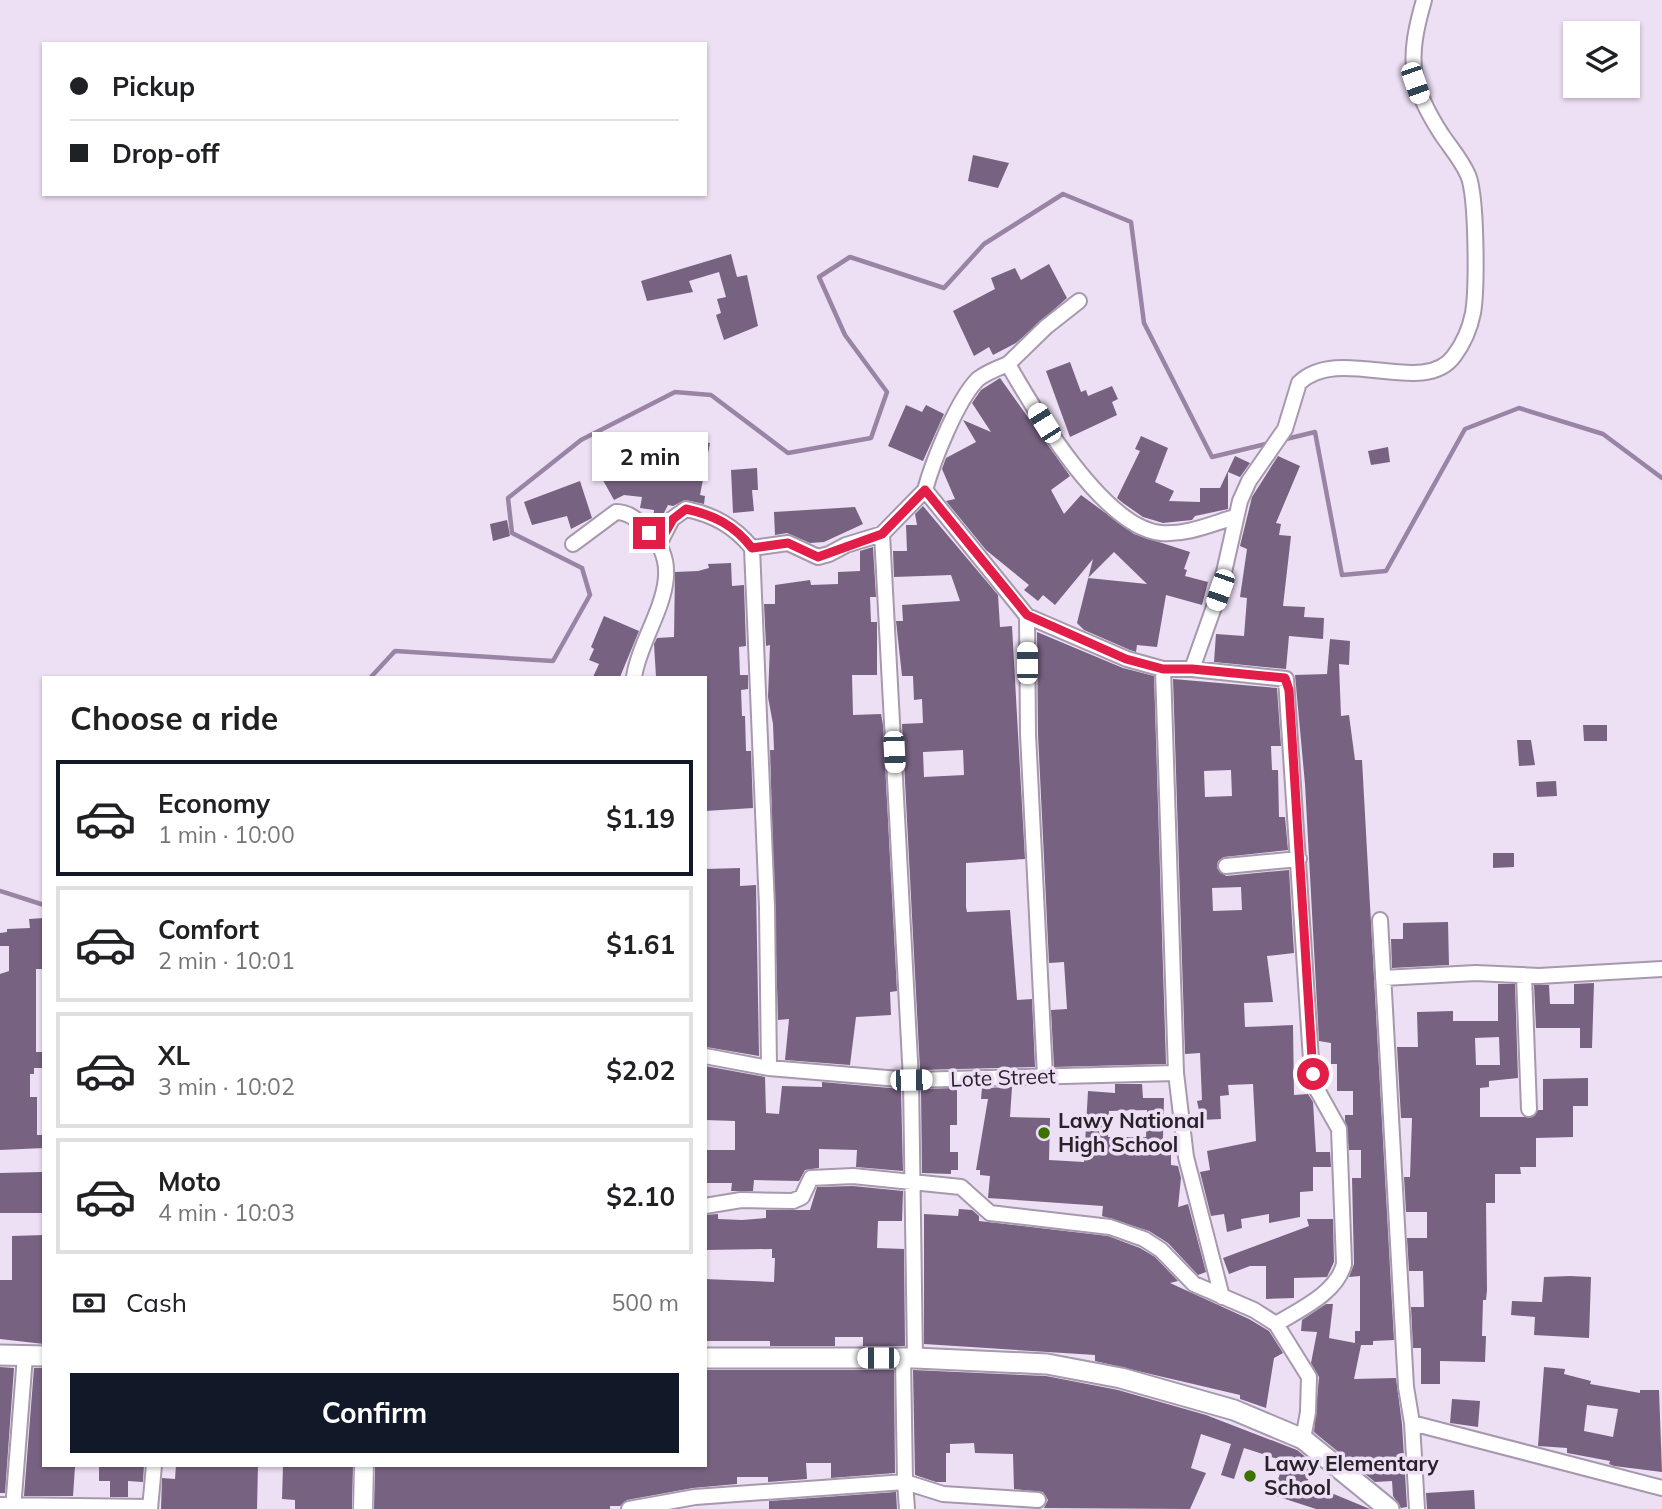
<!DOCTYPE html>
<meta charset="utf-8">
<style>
body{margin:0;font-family:Mulish,sans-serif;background:#f6f6f6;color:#202124;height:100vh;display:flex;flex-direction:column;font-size:26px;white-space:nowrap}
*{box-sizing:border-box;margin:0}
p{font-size:23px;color:#757577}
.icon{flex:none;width:38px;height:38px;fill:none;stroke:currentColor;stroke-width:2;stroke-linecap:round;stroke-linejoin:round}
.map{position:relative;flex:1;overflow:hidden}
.drawer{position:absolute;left:42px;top:676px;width:665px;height:791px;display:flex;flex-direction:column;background:#fff;border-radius:0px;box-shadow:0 2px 5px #0004}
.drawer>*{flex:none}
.guide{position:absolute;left:42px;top:42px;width:665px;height:154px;border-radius:0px;box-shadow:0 2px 5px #0004;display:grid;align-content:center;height:154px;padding:0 28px;background:#fff}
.fabs{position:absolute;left:1563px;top:21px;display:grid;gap:14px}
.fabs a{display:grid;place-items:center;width:77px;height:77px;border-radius:0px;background:#fff;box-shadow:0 2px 5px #0004;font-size:35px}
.end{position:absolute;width:32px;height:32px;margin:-16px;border:9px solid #e11d48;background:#fff;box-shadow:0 0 0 4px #fff}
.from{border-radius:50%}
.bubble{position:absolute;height:49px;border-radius:0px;background:#fff;box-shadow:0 2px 5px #0004;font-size:23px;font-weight:700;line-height:49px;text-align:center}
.car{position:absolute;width:21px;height:42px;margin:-21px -10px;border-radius:9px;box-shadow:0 0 5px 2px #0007;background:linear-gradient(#fff 24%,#345 0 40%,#fff 0 76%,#345 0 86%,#fff 0)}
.guide b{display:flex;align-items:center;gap:24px;height:66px;font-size:26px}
.guide b+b{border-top:2px solid #e0e0e0}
.guide i{width:18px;height:18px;background:#202124}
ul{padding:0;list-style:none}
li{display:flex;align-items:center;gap:21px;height:116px;margin:0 14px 10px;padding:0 14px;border:4px solid #e0e0e0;border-radius:0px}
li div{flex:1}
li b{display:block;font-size:26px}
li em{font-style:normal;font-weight:700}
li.selected{border-color:#111827}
li>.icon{width:63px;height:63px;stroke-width:1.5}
h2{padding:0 28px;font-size:32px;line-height:84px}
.pay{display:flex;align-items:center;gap:18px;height:77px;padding:0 28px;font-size:26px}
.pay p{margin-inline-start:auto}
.action{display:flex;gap:14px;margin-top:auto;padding:14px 28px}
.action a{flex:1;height:80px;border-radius:0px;background:#111827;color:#fff;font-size:28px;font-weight:700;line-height:80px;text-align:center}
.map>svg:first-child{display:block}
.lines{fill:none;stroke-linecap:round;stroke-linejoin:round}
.stream{stroke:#9a84a5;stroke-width:4.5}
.building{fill:#786282;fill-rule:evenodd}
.minor-casing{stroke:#a699ad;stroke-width:18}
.tertiary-casing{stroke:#a699ad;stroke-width:21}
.secondary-casing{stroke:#a699ad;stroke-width:23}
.minor{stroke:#fff;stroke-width:14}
.tertiary{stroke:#fff;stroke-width:18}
.secondary{stroke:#fff;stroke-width:19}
.route{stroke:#e11d48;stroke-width:9}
.poi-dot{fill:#3c7300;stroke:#eddff4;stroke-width:2.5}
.labels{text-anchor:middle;stroke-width:7;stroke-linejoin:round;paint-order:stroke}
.street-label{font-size:21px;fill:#28222a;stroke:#eddff4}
.poi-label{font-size:21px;font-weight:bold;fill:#28222a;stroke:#eddff4;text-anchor:start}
</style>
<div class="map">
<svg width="1662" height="1509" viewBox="0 0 1662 1509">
<rect width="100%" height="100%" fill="#eddff4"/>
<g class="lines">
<!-- stream -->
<path class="stream" d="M1282 440 1315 432 1342 575 1386 571 1465 429 1519 408 1603 434 1662 478
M371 677 395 651 553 661 590 595 582 568 512 533 508 498 581 440 675 392 711 395 788 453 871 438 887 392 845 335 819 277 850 257 944 288 984 244 1063 194 1131 222 1144 323 1212 457 1270 443
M0 891 44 905"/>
</g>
<!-- building -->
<path class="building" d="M973 155 1009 163 998 188 968 181Z
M731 254 737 277 747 275 758 326 724 340 716 315 721 313 717 299 726 297 719 272 689 281 693 292 647 301 641 281Z
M1049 264 1067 298 1016 343 993 355 989 347 974 356 953 311 995 289 991 278 1015 268 1021 280Z
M1070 362 1081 392 1086 390 1088 396 1112 386 1118 399 1112 402 1117 415 1070 437 1046 371Z
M1000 378 1070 476 1051 490 1064 514 1081 495 1134 534 1190 552 1184 569 1187 570 1185 576 1208 582 1202 605 1166 595 1157 647 1137 645 1136 652 1130 650 1084 630 1077 623 1093 559 1055 605 1043 595 1038 601 1024 590 1029 585 986 550 946 501 955 499 942 469 946 458 976 442 963 420 991 432 972 403 981 390ZM1114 552 1147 584 1088 578Z
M906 405 922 412 926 405 944 414 923 461 888 446Z
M618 434 648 438 647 447 689 453 690 441 710 443 700 495 705 496 704 504 685 500 673 506 668 505 657 527 653 522 654 510 640 508 642 497 624 495 614 500 594 464 616 452Z
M1141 436 1168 448 1155 482 1174 491 1169 501 1200 502V488H1220L1235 456 1250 463 1240 477 1228 472V509L1195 516 1192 520 1163 523 1143 517 1123 503 1117 498 1140 451 1135 449Z
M1388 447 1390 462 1371 465 1368 451Z
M1278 456 1300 466 1276 523 1281 524 1279 535 1291 536 1283 606 1305 607 1304 617 1324 618 1323 639 1289 636 1286 669 1214 662 1216 634 1244 636 1247 598 1240 597 1247 549 1240 546 1252 497Z
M757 468 758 490H752L754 511 733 513 731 470Z
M580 481 592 518 571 529 567 516 532 525 524 502Z
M923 506 998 595 1000 627 1012 626 1025 859 966 863V907L967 912 1010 910 1017 1000 1032 999 1035 1067 920 1070 902 724 923 723 922 699 914 700 913 676H902L896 621H903L902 605 960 601 951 575 894 577 893 551H907L906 525H917L915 514ZM963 750 964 775 924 777 923 752Z
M855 507 863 524 824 542 810 543 787 533 775 535 774 512Z
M507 520 510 536 493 541 490 524Z
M873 547 876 597H870L871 622H877V675H852L853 715 881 714 883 725 897 991 890 992 891 1015 856 1017 850 1065 785 1060 789 1019 778 1020 770 750H774L773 724 768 697 770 645 766 646 764 604H775V585L810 580 811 585 838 584V572L860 571V551Z
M731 563 732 586 744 585 746 646 739 647 740 675H748V689L741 690 742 716H745L746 751H751L753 808 705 811V677H656L654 644 657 638 674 637 675 572 698 571 709 568 708 564Z
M604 616 639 631 620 677H593L599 664 589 660 594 649 591 647Z
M1037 632 1123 668 1154 676 1166 1064 1054 1067 1051 1010 1067 1009 1064 962 1049 963 1038 734Z
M1330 639 1350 641 1349 665 1339 664 1341 716 1349 715 1355 760H1362L1394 1340 1373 1341V1345H1361L1354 1379 1396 1378 1402 1424 1407 1507 1401 1508 1393 1496 1392 1481 1375 1482 1314 1432 1319 1377 1311 1363 1317 1332 1301 1331 1302 1320 1326 1304H1333L1329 1338 1355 1343V1331H1360V1276L1349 1277 1354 1264 1352 1178H1361V1150H1349L1345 1120V1115H1353V1091H1337V1064H1331V1043L1319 1041 1305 784 1295 675 1327 674Z
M1173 679 1277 688 1281 746H1271L1272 770H1278L1279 817H1285L1288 850 1224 857 1218 861 1217 868 1226 876 1289 870 1294 953 1267 956 1273 1002 1244 1003 1245 1027 1293 1025 1294 1095 1308 1094 1313 1102 1316 1152H1330L1331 1167H1313V1191L1300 1192V1217L1269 1223V1214L1241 1219 1242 1228 1227 1232 1224 1214 1211 1216 1200 1172 1210 1170 1207 1151 1256 1141 1253 1084 1228 1085 1229 1095 1220 1096 1221 1119 1201 1120 1197 1101 1202 1100 1200 1053 1185 1054ZM1231 770 1232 796 1205 797 1204 771ZM1241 887 1242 910 1213 911 1212 888Z
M1583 725H1607V741H1584Z
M1517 740H1531L1535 765 1519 766Z
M1556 781 1557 796 1537 797 1536 782Z
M1493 853H1514V867L1493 868Z
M740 868V886L756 885 759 1056 706 1047 705 869Z
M44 918V969H36V1052H44V1068H34V1074H30V1097H37V1135H44V1148L0 1150V974L9 971V946H0V933L7 932V929L30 928 29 919Z
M1448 922 1449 965 1392 968 1391 939H1403V923Z
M1594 983 1592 1048H1580V1028H1536L1534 985H1549L1550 1004H1574V984Z
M1498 984H1515L1518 1078 1489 1081V1087L1480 1088V1117H1533L1538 1110H1543V1079L1588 1078V1106H1573V1137L1536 1138V1167H1520L1521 1174H1495V1203H1486L1487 1290 1486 1300H1483L1482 1336H1486L1485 1362 1440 1361V1384H1421V1348H1413L1411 1307H1424L1423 1271H1409L1407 1238H1427V1212H1406L1404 1177H1410L1412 1118H1401L1397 1047H1418L1417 1012 1453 1011V1021H1498ZM1499 1037 1500 1065H1476L1475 1038Z
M705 1066 765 1077 766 1113 779 1114 782 1086 822 1087V1082L901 1089 903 1171 856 1167 857 1150 819 1149V1168L805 1170 799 1181 754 1180 753 1191H731L732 1183H705V1150H735V1121L705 1120Z
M1115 1084H1142L1143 1098H1164L1163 1138H1171V1165L1178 1166 1181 1178 1178 1207 1188 1204 1206 1272 1198 1275 1168 1243 1149 1231 1102 1216 1103 1206 988 1198 990 1176 980 1175V1170H976L988 1099H981L982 1088 1012 1087 1010 1117 1050 1118 1049 1160 1084 1162 1088 1091 1115 1093ZM1147 1110 1146 1137H1108L1109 1111Z
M957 1088V1125H950V1152H958V1170H951V1174L922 1173 921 1089Z
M42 1172 43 1213H0V1173Z
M853 1186 903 1191 902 1221H878L877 1248 904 1249 905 1346H863V1337H835V1346H770V1341H705V1279L774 1282 775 1258H772V1249L705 1250V1215L718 1214V1219L742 1220 766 1218V1210H810L817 1187Z
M959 1209 972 1210 979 1216V1221L1108 1236 1140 1248 1155 1257 1178 1281 1170 1283 1249 1319 1269 1331 1283 1353 1274 1358 1266 1408 1240 1399V1395L1095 1361V1355L924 1344V1214L958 1216Z
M1307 1219H1333L1334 1262 1327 1277 1294 1278V1298L1266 1299V1266H1250L1229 1274 1223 1258 1309 1226Z
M44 1235V1344L0 1339V1280H12V1236Z
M1570 1276 1591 1277 1589 1338 1534 1335 1535 1317 1511 1315 1512 1301 1542 1302 1544 1277Z
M0 1367 14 1368 5 1493H0Z
M1544 1367 1565 1369 1564 1374 1591 1381 1590 1384 1640 1393V1390H1659L1662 1472 1614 1466 1609 1464 1610 1461 1567 1453V1448L1538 1446ZM1587 1405 1618 1409 1613 1437 1584 1431Z
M34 1368H44V1465L75 1467 73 1496H24Z
M705 1370H894L895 1473 831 1478V1463H806L807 1479 768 1482V1477H737V1484L693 1488 627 1500 620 1506H610V1509H374L375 1467 383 1465H705Z
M913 1370 1046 1376 1118 1390 1206 1415 1297 1450 1313 1463 1307 1483 1370 1509H1316L1273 1495 1284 1461 1244 1448 1234 1479 1221 1475 1231 1444 1201 1434 1191 1468 1206 1473 1190 1509 1044 1508 1048 1500 1043 1492 1014 1489 1013 1454 975 1453 974 1443 950 1444V1453H946V1482H936L915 1475Z
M1452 1399 1480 1401 1478 1427 1450 1423Z
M99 1465H144L143 1482 128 1481V1497H110V1481H99Z
M176 1465H258L257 1509H161L162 1478 175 1479Z
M283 1465H353L352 1509H295V1500L282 1499Z
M1474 1490 1475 1509H1427L1426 1493Z
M896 1492 897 1509H769V1501Z"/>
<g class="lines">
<defs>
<path id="minor" d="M1079 301 1046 327 1008 364C1034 410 1104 528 1161 533 1187 535 1211 524 1235 517
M925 490C933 461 957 400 978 379 987 372 998 368 1008 364
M882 534 911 1080 915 1358
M660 542 672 519 686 509C714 515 734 526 752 548L767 907 769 1068
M573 544 616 512C630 512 638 521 648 531 693 575 641 629 634 677
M752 548 788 543 818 557 829 554 846 545 882 534 925 490 1027 616 1127 659 1163 669H1192L1286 679 1311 1060 1316 1088 1339 1129 1344 1264C1337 1293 1299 1310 1276 1324
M1027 616 1028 734 1045 1076
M1163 669 1176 1073 1186 1157 1222 1297
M1192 669 1220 590 1240 501 1249 481 1285 429 1299 383C1339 344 1424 398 1454 356 1463 344 1470 328 1473 313 1477 289 1477 196 1468 175 1462 161 1451 148 1442 135 1409 84 1407 59 1424 0
M1226 866 1299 859
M1380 920 1406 1387 1412 1423 1417 1509
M1524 975 1529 1109
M1383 978 1476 973 1539 976 1662 969
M705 1056 769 1068 911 1080 1176 1073
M705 1206 741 1200 793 1201 802 1197 811 1178 853 1176 961 1187 990 1213 1110 1227 1144 1239 1161 1250 1194 1284 1254 1310 1276 1324 1309 1377 1308 1412 1303 1439
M1412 1423 1662 1488
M0 1505 150 1507
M13 1509 25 1356
M150 1509 154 1465
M629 1509 695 1497 905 1482 903 1358
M907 1509 905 1482 943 1494 1038 1500"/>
<path id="tertiary" d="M363 1509 364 1465"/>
<path id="secondary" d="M0 1355 44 1356
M705 1358H915L1047 1364 1121 1378 1234 1410 1303 1439 1389 1509"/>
</defs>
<!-- minor casing -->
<use href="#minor" class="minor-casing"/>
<!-- tertiary casing -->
<use href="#tertiary" class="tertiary-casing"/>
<!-- secondary casing -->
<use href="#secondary" class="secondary-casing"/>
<!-- minor -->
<use href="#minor" class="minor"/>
<!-- tertiary -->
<use href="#tertiary" class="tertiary"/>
<!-- secondary -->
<use href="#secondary" class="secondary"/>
</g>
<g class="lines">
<!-- route -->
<path class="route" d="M649 533 660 542 673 519 686 509C714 515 734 525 752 548L788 543 818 557 882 534 925 490 1027 615 1126 659 1163 669H1192L1285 678 1289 690 1313 1074"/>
</g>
<!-- markers -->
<g class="poi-dot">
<circle cx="1044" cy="1133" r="7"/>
<circle cx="1250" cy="1476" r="7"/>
</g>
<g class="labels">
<!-- street labels -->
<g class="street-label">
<text transform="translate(1003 1078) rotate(-2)" y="7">Lote Street</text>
</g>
<!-- poi labels -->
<g class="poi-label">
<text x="1058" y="1128">Lawy National<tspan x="1058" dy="24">High School</tspan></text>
<text x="1264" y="1471">Lawy Elementary<tspan x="1264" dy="24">School</tspan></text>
</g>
</g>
</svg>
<div class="fabs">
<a><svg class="icon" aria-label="layers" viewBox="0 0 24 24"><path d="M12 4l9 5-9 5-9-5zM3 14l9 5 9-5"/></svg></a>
</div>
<i class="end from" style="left:1313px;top:1074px"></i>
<i class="end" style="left:649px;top:533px"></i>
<div class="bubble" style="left:592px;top:432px;width:116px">2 min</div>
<i class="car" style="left:1415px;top:83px;rotate:161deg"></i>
<i class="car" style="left:1044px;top:423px;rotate:328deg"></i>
<i class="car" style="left:1220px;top:590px;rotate:199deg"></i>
<i class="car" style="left:1027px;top:663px;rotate:0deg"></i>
<i class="car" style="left:894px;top:752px;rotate:177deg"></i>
<i class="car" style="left:911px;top:1080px;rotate:89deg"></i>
<i class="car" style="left:878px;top:1358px;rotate:270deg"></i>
<div class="guide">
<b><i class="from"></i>Pickup</b>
<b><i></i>Drop-off</b>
</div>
<section class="drawer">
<h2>Choose a ride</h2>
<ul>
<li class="selected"><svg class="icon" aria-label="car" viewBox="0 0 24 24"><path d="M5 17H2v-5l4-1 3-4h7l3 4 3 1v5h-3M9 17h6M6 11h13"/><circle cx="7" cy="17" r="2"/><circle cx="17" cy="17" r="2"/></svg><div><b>Economy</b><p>1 min · 10:00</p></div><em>$1.19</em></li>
<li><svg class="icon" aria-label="car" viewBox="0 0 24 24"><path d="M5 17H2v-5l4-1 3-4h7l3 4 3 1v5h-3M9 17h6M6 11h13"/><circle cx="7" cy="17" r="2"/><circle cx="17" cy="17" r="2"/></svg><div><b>Comfort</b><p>2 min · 10:01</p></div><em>$1.61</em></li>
<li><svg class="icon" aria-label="car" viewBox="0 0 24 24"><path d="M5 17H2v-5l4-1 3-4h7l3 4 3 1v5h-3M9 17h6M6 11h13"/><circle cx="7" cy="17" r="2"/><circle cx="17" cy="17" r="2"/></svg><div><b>XL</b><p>3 min · 10:02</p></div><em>$2.02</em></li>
<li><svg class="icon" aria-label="car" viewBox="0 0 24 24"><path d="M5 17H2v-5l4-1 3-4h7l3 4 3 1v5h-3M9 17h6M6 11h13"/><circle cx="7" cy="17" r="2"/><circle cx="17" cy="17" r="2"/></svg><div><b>Moto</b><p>4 min · 10:03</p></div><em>$2.10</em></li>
</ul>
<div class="pay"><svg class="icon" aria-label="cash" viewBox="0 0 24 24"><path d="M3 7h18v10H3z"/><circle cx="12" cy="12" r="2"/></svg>Cash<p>500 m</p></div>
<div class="action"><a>Confirm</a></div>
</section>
</div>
